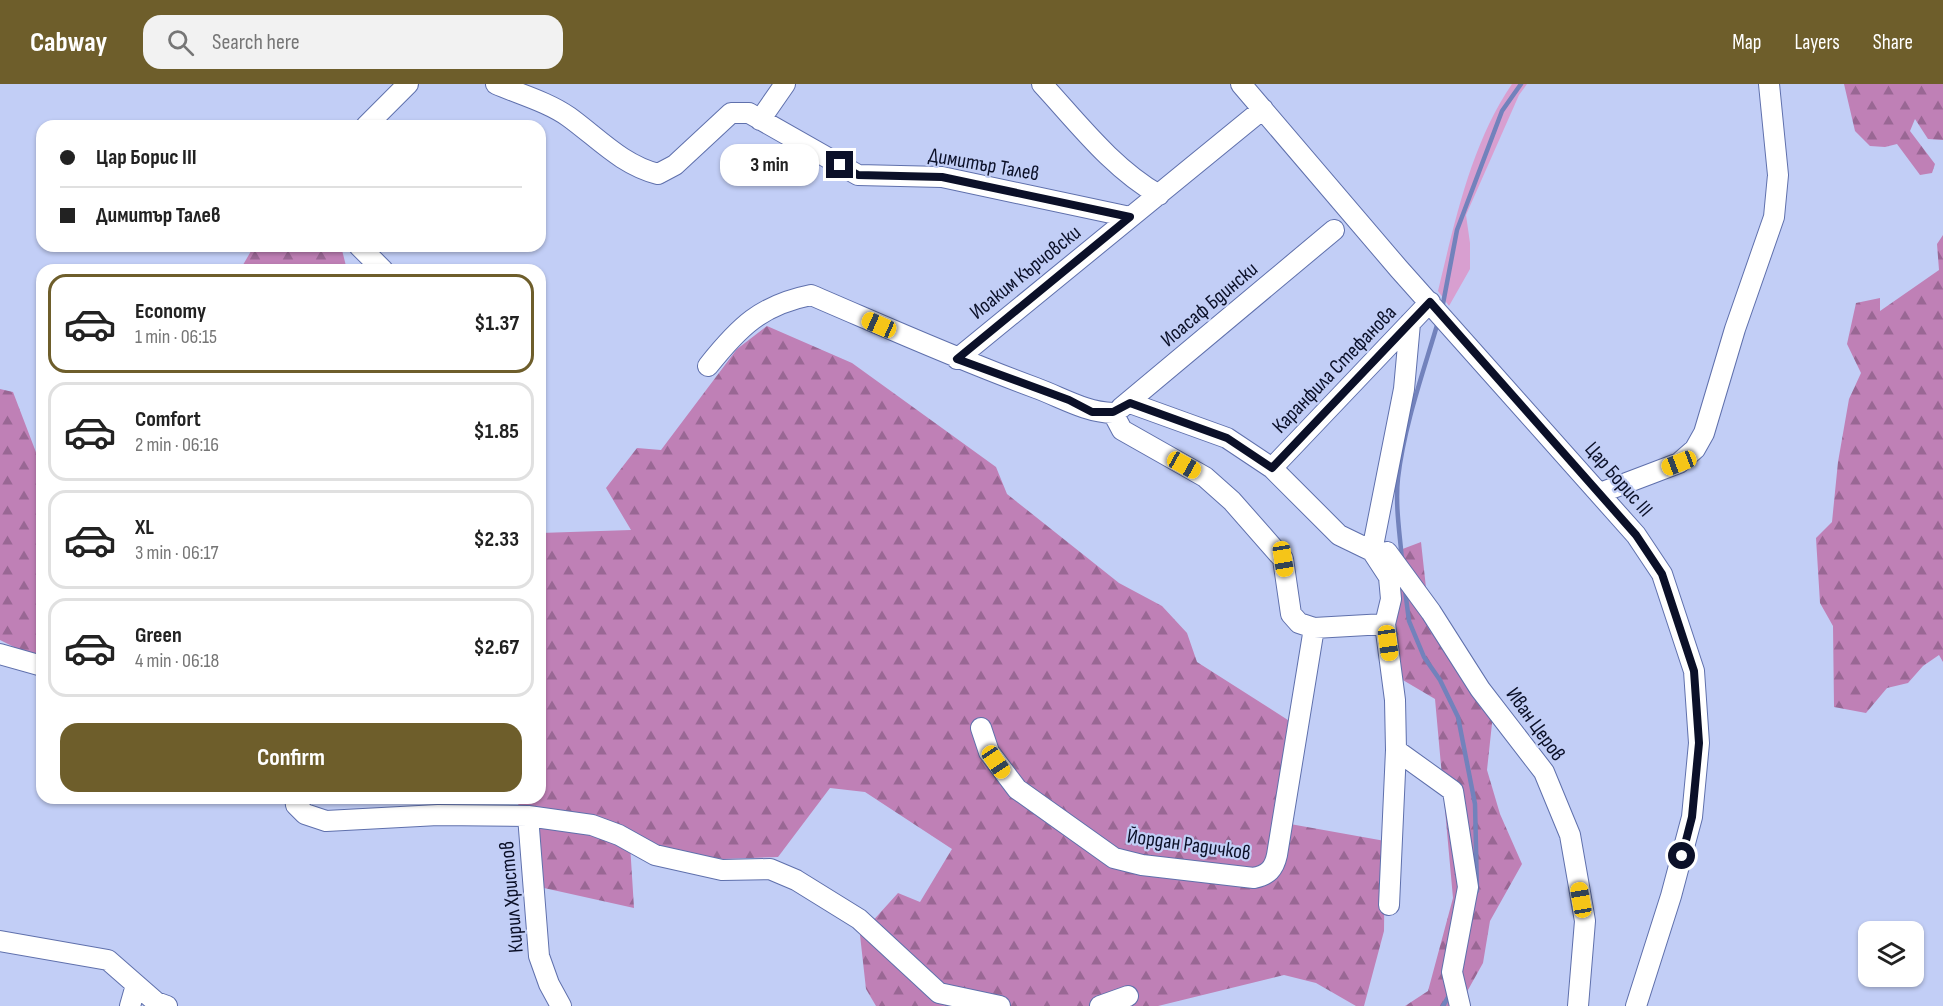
<!DOCTYPE html>
<meta charset="utf-8">
<style>
body{margin:0;font-family:"Sofia Sans Condensed",sans-serif;background:#f2f2f2;color:#222;height:100vh;display:flex;flex-direction:column;font-size:22px;white-space:nowrap}
*{box-sizing:border-box;margin:0}
p{font-size:20px;color:#767676}
.icon{flex:none;width:33px;height:33px;fill:none;stroke:currentColor;stroke-width:2;stroke-linecap:round;stroke-linejoin:round}
.map{position:relative;flex:1;overflow:hidden}
.panel{position:absolute;left:36px;top:180px;width:510px;height:540px;display:flex;flex-direction:column;background:#fff;border-radius:18px;box-shadow:0 2px 4px #0004}
.panel>*{flex:none}
.banner{position:absolute;left:36px;top:36px;width:510px;height:132px;border-radius:18px;box-shadow:0 2px 4px #0004;display:grid;align-content:center;height:132px;padding:0 24px;background:#fff}
.buttons{position:absolute;left:1858px;top:837px;display:grid;gap:12px}
.buttons a{display:grid;place-items:center;width:66px;height:66px;border-radius:12px;background:#fff;box-shadow:0 2px 4px #0004;font-size:30px}
.end{position:absolute;width:27px;height:27px;margin:-14px;border:8px solid #0b1028;background:#fff;box-shadow:0 0 0 3px #fff}
.from{border-radius:50%}
.bubble{position:absolute;height:42px;border-radius:18px;background:#fff;box-shadow:0 2px 4px #0004;font-size:20px;font-weight:700;line-height:42px;text-align:center}
.car{position:absolute;width:18px;height:36px;margin:-18px -9px;border-radius:8px;box-shadow:0 0 4px 2px #0007;background:linear-gradient(#f5c518 24%,#345 0 40%,#f5c518 0 76%,#345 0 86%,#f5c518 0)}
.banner b{display:flex;align-items:center;gap:21px;height:57px;font-size:22px}
.banner b+b{border-top:2px solid #e0e0e0}
.banner i{width:15px;height:15px;background:#222}
ul{padding:10px 0 0;list-style:none}
li{display:flex;align-items:center;gap:18px;height:99px;margin:0 12px 9px;padding:0 12px;border:3px solid #e0e0e0;border-radius:18px}
li div{flex:1}
li b{display:block;font-size:22px}
li em{font-style:normal;font-weight:700}
li.selected{border-color:#6e5e2b}
li>.icon{width:54px;height:54px;stroke-width:1.5}
.primary-button{display:flex;gap:12px;margin-top:auto;padding:12px 24px}
.primary-button a{flex:1;height:69px;border-radius:18px;background:#6e5e2b;color:#fff;font-size:24px;font-weight:700;line-height:69px;text-align:center}
header{display:flex;align-items:center;gap:36px;box-sizing:border-box;height:84px;padding:0 30px;background:#6e5e2b;color:#fff}
header strong{font-size:28px}
nav{display:flex;gap:33px;margin-inline-start:auto;font-size:21px}
.search{width:420px;height:54px;background:#f2f2f2;display:flex;align-items:center;gap:15px;box-sizing:border-box;padding:0 21px;border-radius:18px;color:#767676;font-size:22px}
.map>svg:first-child{display:block}
.green{fill:#d89fd0}
.forest{fill:url(#forest-firs)}
.lines{fill:none;stroke-linecap:round;stroke-linejoin:round}
.stream{stroke:#7282bc;stroke-width:4.5}
.minor-casing{stroke:#5f70ac;stroke-width:22}
.minor{stroke:#fff;stroke-width:20}
.route{stroke:#0b1028;stroke-width:8}
.labels{text-anchor:middle;stroke-width:4.5;stroke-linejoin:round;paint-order:stroke}
.street-label{font-size:21px;fill:#0b1028;stroke:#c2cef6}
</style>
<header>
<strong>Cabway</strong>
<div class="search"><svg class="icon" aria-label="search" viewBox="0 0 24 24"><circle cx="10" cy="10" r="6"/><path d="M15 15l6 6"/></svg>Search here</div>
<nav><a>Map</a><a>Layers</a><a>Share</a></nav>
</header>
<div class="map">
<svg width="1943" height="922" viewBox="0 0 1943 922">
<defs>
<pattern id="forest-firs" width="22" height="20" patternUnits="userSpaceOnUse" patternTransform="scale(1.5)"><rect width="22" height="20" fill="#bf80b6"/><path d="M5 1l3.5 6h-7zM16 11l3.5 6h-7z" fill="#996794"/></pattern>
</defs>
<rect width="100%" height="100%" fill="#c2cef6"/>
<!-- green -->
<path class="green" d="M1512 0H1527L1519 11 1466 131 1470 159V185L1449 222 1438 207C1455 137 1471 60 1512 0Z"/>
<!-- forest -->
<path class="forest" d="M1844 0H1943V56L1928 55 1915 35 1910 47 1935 80 1932 89 1920 91 1897 60 1885 63 1870 62 1855 47Z
M1943 151V578L1939 571 1923 582 1908 599 1887 604 1866 629 1834 623 1833 542 1820 519 1816 454 1832 438 1838 378 1849 315 1861 289 1847 260 1856 219 1880 214V227L1939 186 1937 160Z
M254 162H341L347 186H240Z
M767 242 852 279 996 383 1007 410 1119 499 1162 522 1187 549 1197 578 1291 638 1279 738 1385 757 1384 847 1364 922H1356L1316 899 1284 891 1158 922H876L866 905 860 851 898 809 920 818 952 765 865 708 830 704 778 773 723 775 630 760 634 824 535 802 517 714H540V449L631 446 606 404 637 364 661 366 737 265Z
M0 305 13 308 42 384V577L0 556Z
M1421 458 1427 513 1494 621 1487 686 1500 730 1522 780 1490 837 1483 879 1459 922H1405L1428 907 1453 814 1435 615 1391 589 1384 472Z"/>
<g class="lines">
<!-- stream -->
<path class="stream" d="M1442 225 1457 146 1502 27 1521 0
M1402 477C1400 450 1395 422 1398 394 1404 342 1423 289 1438 238
M1405 506 1409 537 1424 573 1440 596 1458 633 1475 720 1477 807
M1443 922 1450 910"/>
<defs>
<path id="minor" d="M496 0C519 10 548 18 569 33 598 54 622 81 658 90L675 81 731 29H749L858 91 942 93 1130 133
M1042 0C1078 39 1112 84 1159 111
M1241 0 1399 185 1636 451 1662 490 1694 587 1699 659 1692 733 1671 812 1636 922
M760 36 785 0
M366 42 408 0
M359 162 383 186
M957 275 1263 25
M708 282C739 243 761 221 811 211 886 243 959 276 1036 304 1063 314 1085 328 1113 329
M1130 319 1227 354 1272 384 1339 451 1372 467
M1121 324 1334 146
M1113 329 1122 346 1205 393 1232 417 1283 475 1291 530 1299 539 1314 544 1385 540
M1272 384 1430 218
M1600 409 1679 379 1695 365 1704 349 1735 245 1774 133 1778 91 1769 0
M1387 468 1431 528 1480 605 1544 688 1570 751 1585 837 1578 922
M0 570 42 582
M981 644 989 668 1017 705 1114 774 1142 781 1254 794C1268 791 1274 785 1277 771L1314 544
M1396 666 1453 707 1468 803 1452 888 1460 922
M295 714 296 721 305 730 326 737 438 731 528 732 592 741 619 751 655 771 722 786 770 785 796 796 859 835 939 909 1000 922
M528 732 539 872 549 900 561 922
M1389 821 1396 666 1395 616 1385 540 1391 515 1389 493 1372 467 1404 305 1410 239
M0 857 108 876 156 918 167 922
M130 922 136 901
M1100 922 1128 912"/>
</defs>
<!-- minor casing -->
<use href="#minor" class="minor-casing"/>
<!-- minor -->
<use href="#minor" class="minor"/>
</g>
<g class="lines">
<!-- route -->
<path class="route" d="M840 81 858 91 942 93 1130 133 957 275 1069 316 1092 328H1113L1130 319 1227 354 1272 384 1430 218 1636 451 1662 490 1694 587 1699 659 1692 733 1682 772"/>
</g>
<g class="labels">
<!-- street labels -->
<g class="street-label">
<text transform="translate(984 80) rotate(10)" y="7">Димитър Талев</text>
<text transform="translate(1025 188) rotate(-39)" y="7">Иоаким Кърчовски</text>
<text transform="translate(1209 220) rotate(-40)" y="7">Иоасаф Бдински</text>
<text transform="translate(1334 285) rotate(-46)" y="7">Каранфила Стефанова</text>
<text transform="translate(1619 395) rotate(49)" y="7">Цар Борис III</text>
<text transform="translate(1536 640) rotate(54)" y="7">Иван Церов</text>
<text transform="translate(1189 760) rotate(8)" y="7">Йордан Радичков</text>
<text transform="translate(511 813) rotate(-95)" y="7">Кирил Христов</text>
</g>
</g>
</svg>
<div class="buttons">
<a><svg class="icon" aria-label="layers" viewBox="0 0 24 24"><path d="M12 4l9 5-9 5-9-5zM3 14l9 5 9-5"/></svg></a>
</div>
<i class="end from" style="left:1682px;top:772px"></i>
<i class="end" style="left:840px;top:81px"></i>
<div class="bubble" style="left:720px;top:60px;width:99px">3 min</div>
<i class="car" style="left:879px;top:241px;rotate:294deg"></i>
<i class="car" style="left:1679px;top:379px;rotate:249deg"></i>
<i class="car" style="left:1184px;top:381px;rotate:119deg"></i>
<i class="car" style="left:1283px;top:475px;rotate:171deg"></i>
<i class="car" style="left:1388px;top:559px;rotate:172deg"></i>
<i class="car" style="left:996px;top:678px;rotate:146deg"></i>
<i class="car" style="left:1581px;top:816px;rotate:350deg"></i>
<div class="banner">
<b><i class="from"></i>Цар Борис III</b>
<b><i></i>Димитър Талев</b>
</div>
<section class="panel">
<ul>
<li class="selected"><svg class="icon" aria-label="car" viewBox="0 0 24 24"><path d="M5 17H2v-5l4-1 3-4h7l3 4 3 1v5h-3M9 17h6M6 11h13"/><circle cx="7" cy="17" r="2"/><circle cx="17" cy="17" r="2"/></svg><div><b>Economy</b><p>1 min · 06:15</p></div><em>$1.37</em></li>
<li><svg class="icon" aria-label="car" viewBox="0 0 24 24"><path d="M5 17H2v-5l4-1 3-4h7l3 4 3 1v5h-3M9 17h6M6 11h13"/><circle cx="7" cy="17" r="2"/><circle cx="17" cy="17" r="2"/></svg><div><b>Comfort</b><p>2 min · 06:16</p></div><em>$1.85</em></li>
<li><svg class="icon" aria-label="car" viewBox="0 0 24 24"><path d="M5 17H2v-5l4-1 3-4h7l3 4 3 1v5h-3M9 17h6M6 11h13"/><circle cx="7" cy="17" r="2"/><circle cx="17" cy="17" r="2"/></svg><div><b>XL</b><p>3 min · 06:17</p></div><em>$2.33</em></li>
<li><svg class="icon" aria-label="car" viewBox="0 0 24 24"><path d="M5 17H2v-5l4-1 3-4h7l3 4 3 1v5h-3M9 17h6M6 11h13"/><circle cx="7" cy="17" r="2"/><circle cx="17" cy="17" r="2"/></svg><div><b>Green</b><p>4 min · 06:18</p></div><em>$2.67</em></li>
</ul>
<div class="primary-button"><a>Confirm</a></div>
</section>
</div>
